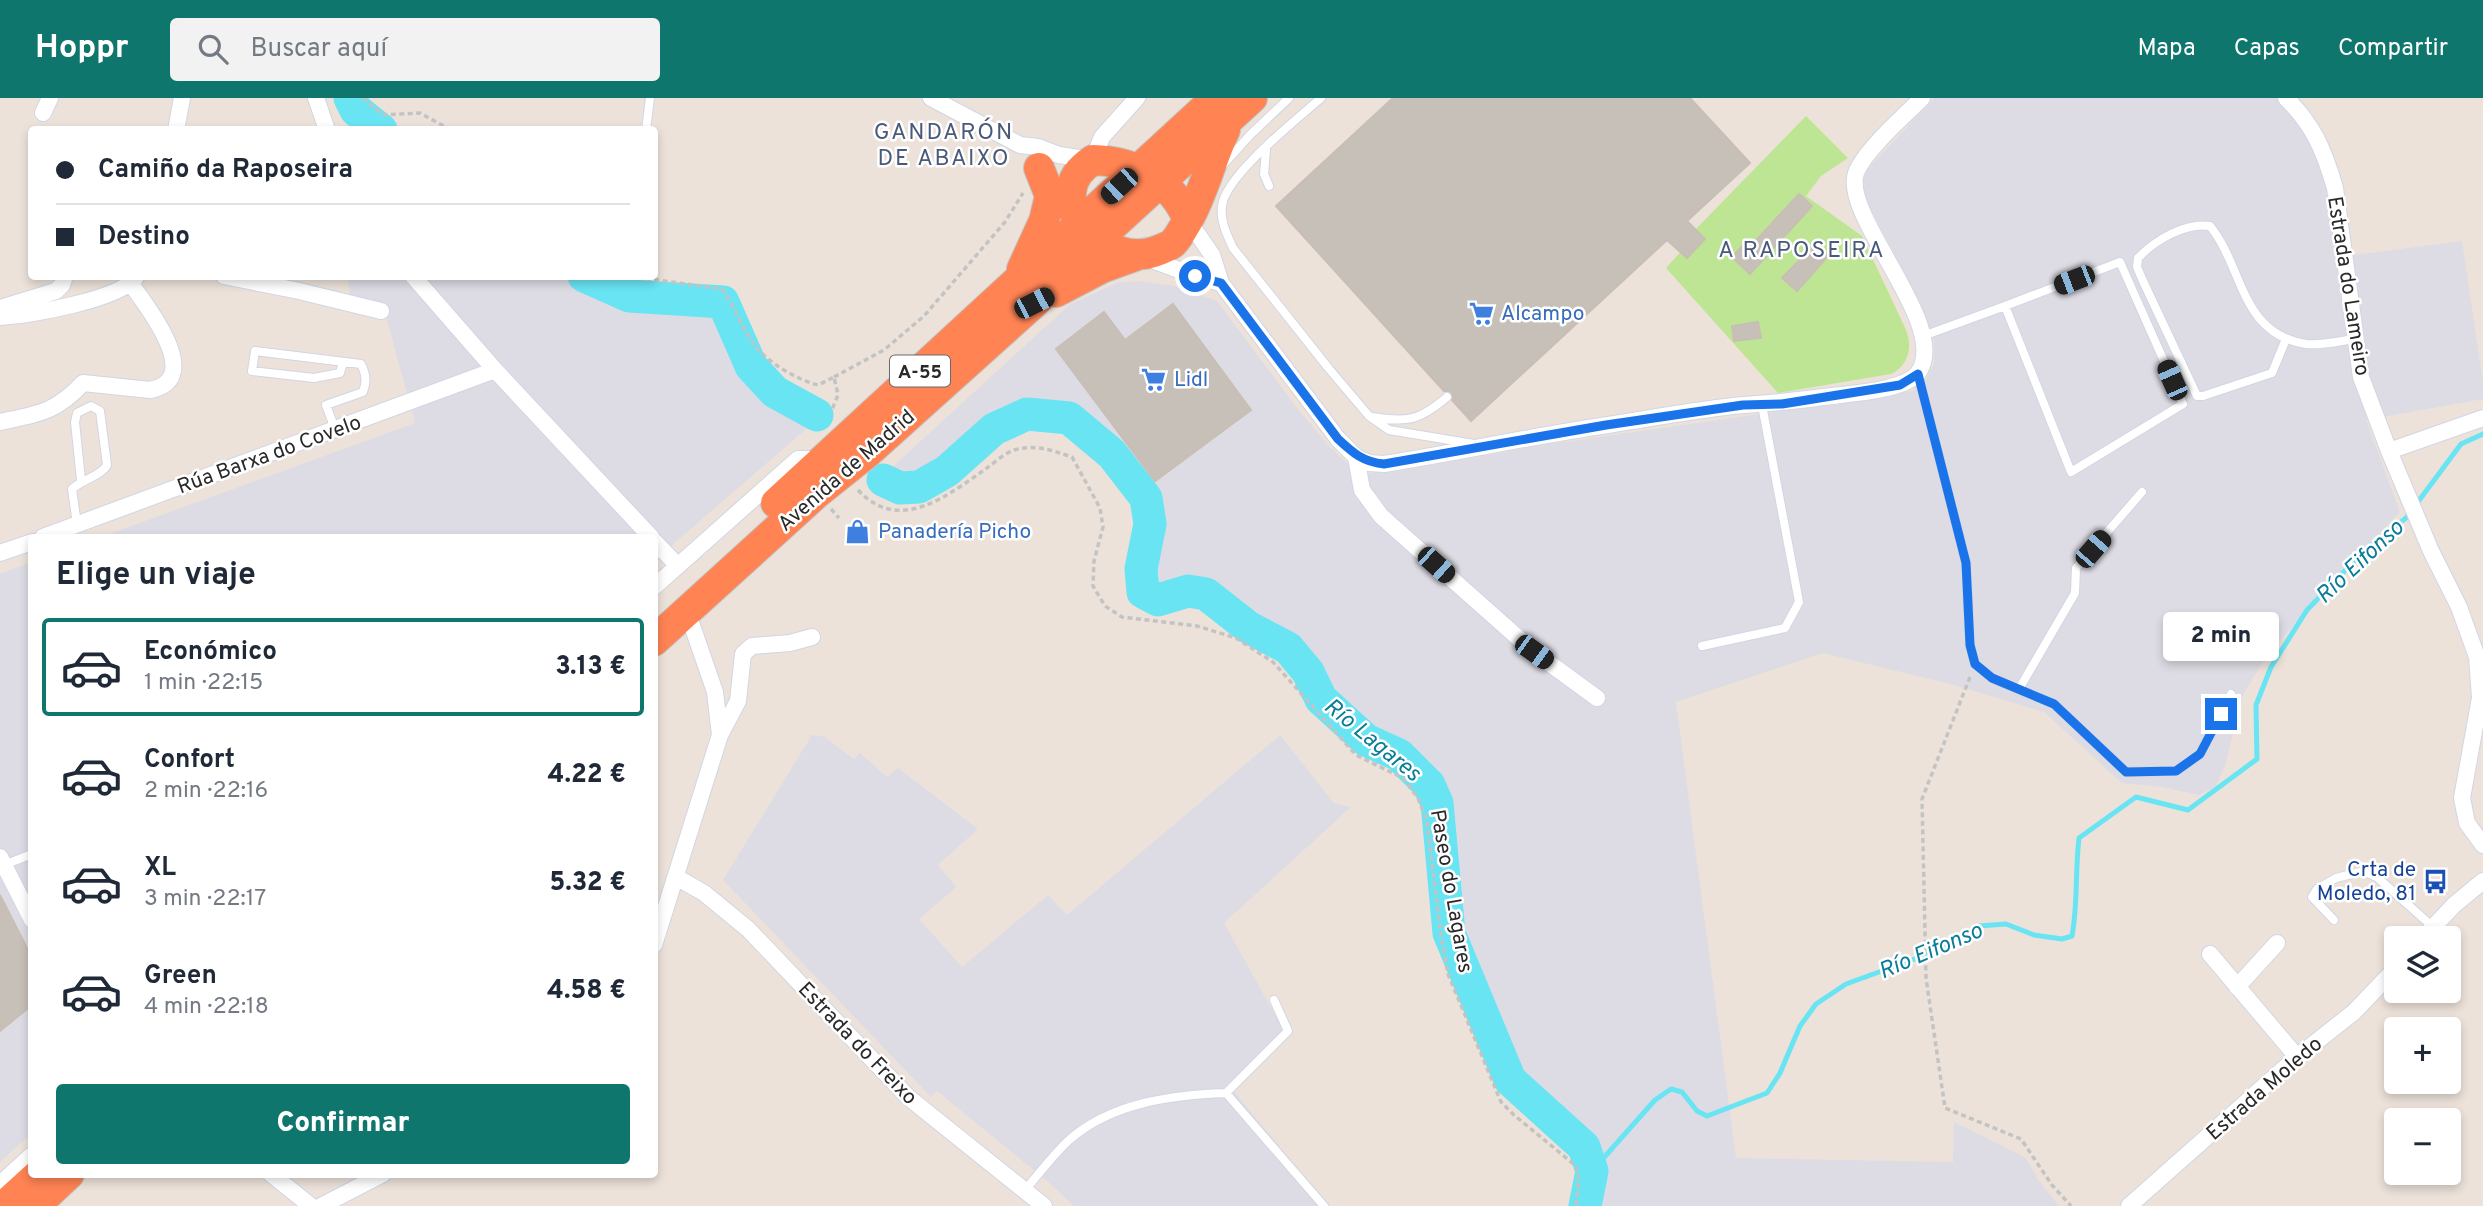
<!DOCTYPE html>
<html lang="es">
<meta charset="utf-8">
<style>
body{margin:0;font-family:Overpass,sans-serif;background:#f2f2f3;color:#1f2937;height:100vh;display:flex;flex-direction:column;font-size:26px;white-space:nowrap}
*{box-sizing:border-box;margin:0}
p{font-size:23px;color:#747a83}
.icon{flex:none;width:38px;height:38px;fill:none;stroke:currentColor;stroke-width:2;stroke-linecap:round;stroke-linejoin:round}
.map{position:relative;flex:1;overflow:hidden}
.sheet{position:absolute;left:28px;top:436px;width:630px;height:644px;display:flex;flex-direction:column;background:#fff;border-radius:7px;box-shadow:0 4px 10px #0003}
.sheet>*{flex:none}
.guide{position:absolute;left:28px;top:28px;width:630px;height:154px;border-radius:7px;box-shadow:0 4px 10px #0003;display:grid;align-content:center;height:154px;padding:0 28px;background:#fff}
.tools{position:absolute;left:2384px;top:828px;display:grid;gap:14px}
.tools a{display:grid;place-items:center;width:77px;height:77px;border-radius:7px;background:#fff;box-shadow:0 4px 10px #0003;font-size:35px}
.end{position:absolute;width:32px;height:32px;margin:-16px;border:9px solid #1a73e8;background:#fff;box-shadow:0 0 0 4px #fff}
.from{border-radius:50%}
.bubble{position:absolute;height:49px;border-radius:7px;background:#fff;box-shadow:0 4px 10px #0003;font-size:23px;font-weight:800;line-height:49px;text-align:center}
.car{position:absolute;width:21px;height:42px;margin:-21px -10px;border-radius:9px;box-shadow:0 0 5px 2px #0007;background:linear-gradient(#222 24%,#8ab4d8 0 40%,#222 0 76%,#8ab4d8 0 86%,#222 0)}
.guide b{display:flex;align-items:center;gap:24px;height:66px;font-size:26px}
.guide b+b{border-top:2px solid #e0e1e3}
.guide i{width:18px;height:18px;background:#1f2937}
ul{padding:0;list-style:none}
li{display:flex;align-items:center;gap:21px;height:98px;margin:0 14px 10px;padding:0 14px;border:4px solid transparent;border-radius:7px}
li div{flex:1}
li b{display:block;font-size:26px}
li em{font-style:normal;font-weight:800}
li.current{border-color:#0f766e}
li>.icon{width:63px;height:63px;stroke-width:1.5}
h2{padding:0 28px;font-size:32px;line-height:84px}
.primary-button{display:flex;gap:14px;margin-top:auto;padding:14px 28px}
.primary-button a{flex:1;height:80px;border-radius:7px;background:#0f766e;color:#fff;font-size:28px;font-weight:800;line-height:80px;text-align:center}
header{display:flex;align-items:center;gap:42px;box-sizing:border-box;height:98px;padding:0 35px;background:#0f766e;color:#fff}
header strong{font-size:33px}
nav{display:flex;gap:38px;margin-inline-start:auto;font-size:24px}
.search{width:490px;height:63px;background:#f2f2f3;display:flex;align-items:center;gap:18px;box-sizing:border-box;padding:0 24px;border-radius:7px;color:#747a83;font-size:26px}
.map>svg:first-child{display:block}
.industrial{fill:#dddce4}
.green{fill:#bde594}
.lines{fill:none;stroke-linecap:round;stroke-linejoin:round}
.stream{stroke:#69e4f3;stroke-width:5}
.river{stroke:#69e4f3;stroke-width:33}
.building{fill:#c7c0b9;stroke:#c8beb4;stroke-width:2}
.lane-casing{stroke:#d0d6e3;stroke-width:10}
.street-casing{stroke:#d0d6e3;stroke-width:18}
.highway-casing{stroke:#c3c3c3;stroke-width:32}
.path{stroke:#c3c3c3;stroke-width:3.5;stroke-dasharray:5 3.5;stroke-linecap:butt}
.lane{stroke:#fff;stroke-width:8}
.street{stroke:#fff;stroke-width:16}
.highway{stroke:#ff8353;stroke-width:30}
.route{stroke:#1a73e8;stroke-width:9}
.labels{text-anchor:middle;stroke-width:5;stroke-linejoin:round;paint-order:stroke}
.shield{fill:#fff;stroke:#696969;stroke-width:2}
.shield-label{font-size:19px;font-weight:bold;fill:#292929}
.street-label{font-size:21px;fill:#292929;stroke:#fff}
.shop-label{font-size:21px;fill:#366cbe;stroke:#fff;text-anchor:start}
.transit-label{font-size:21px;fill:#164399;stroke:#fff;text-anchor:end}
.neighbourhood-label{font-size:23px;letter-spacing:2px;fill:#48597c;stroke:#fff}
.water-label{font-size:23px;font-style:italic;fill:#087c98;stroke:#fff}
</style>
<header>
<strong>Hoppr</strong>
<div class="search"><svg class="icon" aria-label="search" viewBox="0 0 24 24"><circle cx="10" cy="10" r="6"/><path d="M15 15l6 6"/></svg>Buscar aquí</div>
<nav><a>Mapa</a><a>Capas</a><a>Compartir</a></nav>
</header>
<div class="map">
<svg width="2483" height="1108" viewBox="0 0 2483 1108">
<rect width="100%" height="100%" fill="#ece2da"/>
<!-- industrial -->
<path class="industrial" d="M1934 0H2286L2315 34 2346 158 2462 143 2483 285V301L2366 322 2400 414 2269 554 2241 600 2225 669 2215 689 2199 697 2162 689 2122 685 2044 614 1954 587 1823 555 1676 604 1736 1060 1953 1064 1954 1024 2026 1060 2039 1083 2059 1108H1594L1601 1072 1591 1044 1517 977 1458 833 1445 703 1435 683 1404 650 1371 635 1327 595 1315 569 1293 543 1253 522 1209 488 1188 484 1159 493 1151 489 1149 471 1158 426 1154 396 1118 350 1072 312 1026 308 990 324 942 366 917 381 901 382 886 375 1069 207 1117 185 1137 183 1176 188 1217 203 1296 309 1328 347 1347 365 1366 375 1394 374 1544 347 1897 296 1914 292 1925 283 1934 266V243L1898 162 1865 101 1864 82 1867 72Z
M348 179H566L589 191 627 206 717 212 744 273 770 300 813 325 655 462 654 439H101L415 325 384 211 350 200Z
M31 464V1036L0 1064V476Z
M812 637 825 639 854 661 860 655 887 679 898 670 978 731 938 767 956 789 919 821 962 869 1048 797 1067 817 1280 637 1334 705 1351 709 1224 825 1284 933 1228 986 1328 1108H1074L1047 1083 937 993 931 999 723 782Z"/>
<!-- green -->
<path class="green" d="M1806 18 1848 60 1821 78 1806 98 1862 138 1906 232C1913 250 1908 268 1891 276L1778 295 1666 170 1697 136 1694 133Z"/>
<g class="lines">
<!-- stream -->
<path class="stream" d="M1592 1073 1655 1002 1671 991 1682 994 1697 1013 1707 1018 1767 995 1780 975 1800 928 1816 906 1846 886 1923 858 1979 828 2006 826 2034 837 2062 841 2072 838C2078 806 2075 773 2079 740L2136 699 2188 712 2257 661 2256 607 2271 569 2307 512 2364 453 2406 420 2461 346 2483 336"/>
<!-- river -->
<path class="river" d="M350 0 356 12 381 32
M584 178 629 198 723 204 751 268 775 294 817 317
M883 382 900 390 919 389 947 373 994 331 1027 316 1069 320 1112 356 1146 400 1150 426 1141 471 1143 494 1158 502 1188 493 1206 496 1248 529 1288 550 1308 574 1321 601 1366 642 1399 657 1429 687 1437 705 1449 835 1510 982 1584 1049 1592 1073 1585 1108"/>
</g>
<!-- building -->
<path class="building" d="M1393 0H1690L1750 65 1687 123 1705 141 1687 160 1667 142 1471 323 1452 302V294L1444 293 1276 108Z
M1799 96 1812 108 1750 176 1732 159 1746 144 1751 148Z
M1815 146 1828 158 1797 193 1782 180Z
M1173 206 1251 312 1155 383 1056 251 1104 214 1125 242Z
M1758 224 1761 240 1734 243 1732 228Z
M0 797 32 860V907L0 933Z"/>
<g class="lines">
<defs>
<path id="lane" d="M1321 0C1297 21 1225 78 1222 108 1220 123 1227 137 1233 150L1330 272 1369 318 1389 332 1474 346
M646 32 650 0
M1266 52 1264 76 1269 88
M1222 68 1250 37 1289 0
M1923 238 2005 208 2071 374 2183 306 2120 164 2005 208
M2286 241 2272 275 2203 298H2197L2143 183 2137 169 2138 160C2155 142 2186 124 2210 128 2244 170 2240 236 2306 246 2321 248 2339 243 2355 241
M1918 276 1966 465 1970 547 1975 566 1992 580 2054 606 2126 674 2176 673 2200 656 2231 596
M1372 319C1408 325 1420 322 1447 299
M335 331 326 307 363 294C367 283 366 276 361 266L255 253 252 273 314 280 340 275 343 264
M77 426 72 391C82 382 102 377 107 367L100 313 91 308 77 315 75 324 81 382
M1702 548 1785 530 1799 504 1762 307
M2019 591 2075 495 2076 470 2142 394
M4 767 32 756
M2334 822 2312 799 2317 791 2336 780 2364 773 2378 780 2433 829
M1226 995 1324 1108
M1025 1092C1039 1076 1052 1058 1068 1043 1110 1005 1171 997 1226 995L1288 933 1274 902"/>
<path id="street" d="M316 0 327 32
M931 0 1020 47 1038 49 1059 57 1093 62 1102 39 1137 0
M2286 0C2314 28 2324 52 2335 90L2361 279 2389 353 2431 453 2459 509 2477 559 2480 600 2462 700 2467 725 2483 747
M43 15 50 0
M176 32 182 0
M1188 122 1212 157 1221 185 1338 341 1356 359 1369 365 1384 366C1459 354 1533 338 1608 327 1653 320 1699 311 1744 307 1771 305 1796 303 1823 299 1845 296 1905 293 1918 275 1952 228 1841 119 1856 75 1864 53 1904 18 1922 0
M1144 159 1195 178 1221 185
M224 178 299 193 381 213
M413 178 495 272 651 439
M0 210 56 193 62 187 65 178
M0 219C29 217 120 202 136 179
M0 324C38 316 55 315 83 285L150 292C206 282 146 207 131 186
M2389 353 2483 320
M1356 359 1362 392 1381 418 1534 554 1597 600
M43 439 495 272
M654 443 678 468
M0 455 32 444
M654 489 798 361H822
M720 637 738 603 743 556 752 548 790 545 812 539
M0 759 32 822
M676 779 704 795 748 831 908 999 1044 1108
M2423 840 2454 807 2483 783
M654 847 720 637 715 594 687 513
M2210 856 2297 959
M2237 889 2277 845
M271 1076 311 1108
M0 1086 32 1057
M321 1108 383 1076
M2129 1108 2297 959 2354 914 2396 870"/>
<path id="highway" d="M1093 62C1134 63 1173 83 1188 122 1184 129 1179 139 1173 145 1170 148 1163 150 1159 152 1106 175 1034 99 1093 62Z
M1188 122C1204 94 1211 61 1225 32
M1022 171 1044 123 1050 98 1039 70
M1056 194 1102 170 1138 157
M776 405 1216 0
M654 543 817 395 867 355 1034 205 1097 142 1252 0
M4 1108 39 1076
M35 1108 69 1076"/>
</defs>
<!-- lane casing -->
<use href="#lane" class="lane-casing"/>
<!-- street casing -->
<use href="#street" class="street-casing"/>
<!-- highway casing -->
<use href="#highway" class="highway-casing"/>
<!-- path -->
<path class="path" d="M363 0 383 17 420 15 451 32
M629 178 722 191C735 209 745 236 756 249 770 266 798 282 818 287L834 279 838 297 831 314
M834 279 884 252 924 218 1005 124 1023 95
M858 392C900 437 948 397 987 370 995 364 1005 355 1014 352 1037 346 1050 352 1072 359L1100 410 1103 429 1094 463 1093 488 1105 508 1122 519 1197 528 1236 540 1273 564 1356 657 1403 680 1418 700 1427 724 1441 838 1448 876 1501 1004 1514 1017 1576 1068 1579 1083 1576 1108
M831 411 839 420
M1970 579 1922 701 1926 880 1945 1010 2021 1041 2052 1087 2071 1108"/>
<!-- lane -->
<use href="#lane" class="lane"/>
<!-- street -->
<use href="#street" class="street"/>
<!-- highway -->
<use href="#highway" class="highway"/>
</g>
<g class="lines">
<!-- route -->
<path class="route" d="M1195 178 1221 185 1338 341C1353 355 1363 364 1384 366L1606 327 1743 307 1782 306 1900 287 1918 276 1966 465 1970 547 1975 566 1992 580 2054 606 2126 674 2176 673 2200 656 2221 616"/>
</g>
<!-- icons -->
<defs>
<symbol id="supermarket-bare" viewBox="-9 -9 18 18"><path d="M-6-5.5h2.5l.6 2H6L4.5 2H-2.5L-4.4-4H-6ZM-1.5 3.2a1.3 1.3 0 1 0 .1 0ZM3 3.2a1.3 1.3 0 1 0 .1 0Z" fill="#3f7fe0" stroke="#fff" stroke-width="2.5" paint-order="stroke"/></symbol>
<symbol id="shop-bare" viewBox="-9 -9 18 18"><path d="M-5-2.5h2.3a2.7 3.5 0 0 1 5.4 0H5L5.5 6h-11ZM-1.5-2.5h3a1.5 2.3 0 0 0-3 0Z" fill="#3f7fe0" stroke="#fff" stroke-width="2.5" paint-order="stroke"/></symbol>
<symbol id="bus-bare" viewBox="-9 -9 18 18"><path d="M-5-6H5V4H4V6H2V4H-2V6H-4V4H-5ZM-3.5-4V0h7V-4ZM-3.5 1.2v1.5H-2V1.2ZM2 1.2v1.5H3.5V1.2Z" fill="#1a4fb4" stroke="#fff" stroke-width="2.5" paint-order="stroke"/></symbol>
</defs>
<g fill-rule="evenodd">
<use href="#supermarket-bare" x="1464" y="198" width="35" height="35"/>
<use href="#supermarket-bare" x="1136" y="264" width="35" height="35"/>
<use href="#shop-bare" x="840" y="416" width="35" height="35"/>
<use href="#bus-bare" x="2418" y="766" width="35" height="35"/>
</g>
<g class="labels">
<!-- shield labels -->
<rect class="shield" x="890" y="257.5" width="60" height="31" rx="5"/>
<g class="shield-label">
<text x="920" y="280">A-55</text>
</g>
<!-- street labels -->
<g class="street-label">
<text transform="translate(2349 188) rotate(81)" y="7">Estrada do Lameiro</text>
<text transform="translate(269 356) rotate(-20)" y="7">Rúa Barxa do Covelo</text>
<text transform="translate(846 372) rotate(-41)" y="7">Avenida de Madrid</text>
<text transform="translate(1452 793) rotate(80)" y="7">Paseo do Lagares</text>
<text transform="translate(858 945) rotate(46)" y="7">Estrada do Freixo</text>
<text transform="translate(2264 990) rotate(-41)" y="7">Estrada Moledo</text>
</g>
<!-- shop labels -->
<g class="shop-label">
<text x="1501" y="222">Alcampo</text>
<text x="1174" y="288">Lidl</text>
<text x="878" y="440">Panadería Picho</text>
</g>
<!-- transit labels -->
<g class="transit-label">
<text x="2416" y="778">Crta de<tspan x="2416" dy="24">Moledo, 81</tspan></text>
</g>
<!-- neighbourhood labels -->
<g class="neighbourhood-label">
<text x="944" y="41">GANDARÓN<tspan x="944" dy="26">DE ABAIXO</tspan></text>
<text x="1802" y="159">A RAPOSEIRA</text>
</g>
<!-- water labels -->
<g class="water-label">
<text transform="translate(2359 463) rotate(-43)" y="8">Río Eifonso</text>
<text transform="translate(1373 641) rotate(39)" y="8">Río Lagares</text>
<text transform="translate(1930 852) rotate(-23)" y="8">Río Eifonso</text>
</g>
</g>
</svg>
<div class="tools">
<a><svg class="icon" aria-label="layers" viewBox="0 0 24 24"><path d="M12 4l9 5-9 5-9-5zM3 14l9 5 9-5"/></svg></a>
<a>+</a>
<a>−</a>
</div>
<i class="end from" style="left:1195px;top:178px"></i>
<i class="end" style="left:2221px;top:616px"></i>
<div class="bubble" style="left:2163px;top:514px;width:116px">2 min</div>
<i class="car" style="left:1119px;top:88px;rotate:227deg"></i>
<i class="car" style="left:2074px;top:182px;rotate:249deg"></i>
<i class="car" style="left:1034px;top:205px;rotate:63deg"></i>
<i class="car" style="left:2172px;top:282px;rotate:336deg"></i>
<i class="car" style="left:2093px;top:451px;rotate:41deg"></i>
<i class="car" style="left:1436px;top:467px;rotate:132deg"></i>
<i class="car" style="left:1534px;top:554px;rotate:126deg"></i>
<div class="guide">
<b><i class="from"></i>Camiño da Raposeira</b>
<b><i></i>Destino</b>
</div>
<section class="sheet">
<h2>Elige un viaje</h2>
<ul>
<li class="current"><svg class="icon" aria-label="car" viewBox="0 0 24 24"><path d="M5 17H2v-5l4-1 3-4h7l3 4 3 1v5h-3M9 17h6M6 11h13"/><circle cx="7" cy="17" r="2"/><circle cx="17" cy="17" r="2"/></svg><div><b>Económico</b><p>1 min · 22:15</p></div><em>3.13 €</em></li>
<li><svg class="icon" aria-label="car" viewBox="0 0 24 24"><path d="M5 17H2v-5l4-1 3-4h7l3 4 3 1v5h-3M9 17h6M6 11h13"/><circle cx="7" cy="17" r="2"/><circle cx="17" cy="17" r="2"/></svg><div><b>Confort</b><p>2 min · 22:16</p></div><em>4.22 €</em></li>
<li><svg class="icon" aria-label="car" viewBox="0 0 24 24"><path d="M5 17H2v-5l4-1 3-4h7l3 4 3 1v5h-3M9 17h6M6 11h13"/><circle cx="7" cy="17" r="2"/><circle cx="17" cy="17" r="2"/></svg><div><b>XL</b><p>3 min · 22:17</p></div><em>5.32 €</em></li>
<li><svg class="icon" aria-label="car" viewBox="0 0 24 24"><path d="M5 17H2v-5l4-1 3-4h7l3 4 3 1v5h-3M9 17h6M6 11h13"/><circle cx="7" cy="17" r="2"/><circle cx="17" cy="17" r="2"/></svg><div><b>Green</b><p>4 min · 22:18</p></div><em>4.58 €</em></li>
</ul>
<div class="primary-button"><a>Confirmar</a></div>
</section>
</div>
